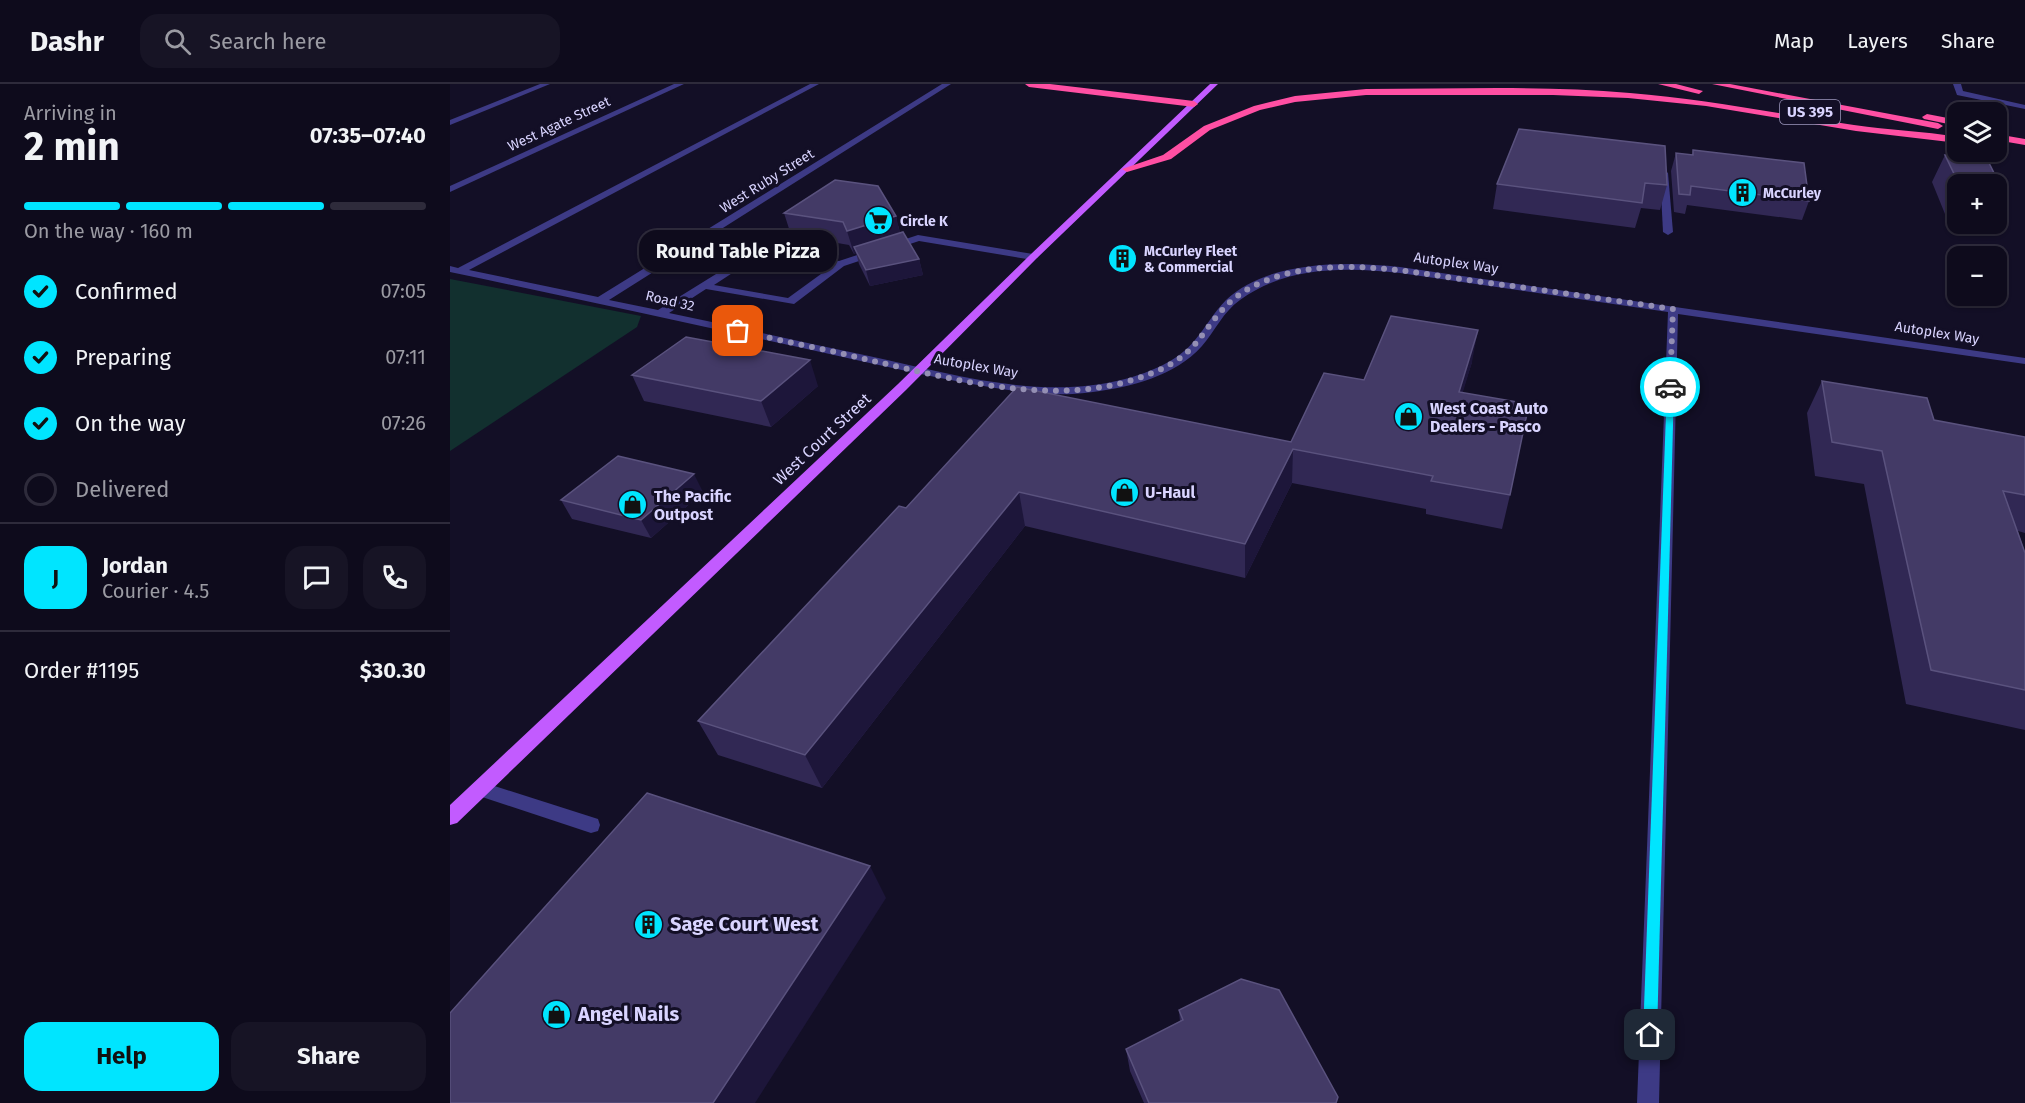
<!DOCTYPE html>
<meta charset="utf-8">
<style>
:root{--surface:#0e0b1c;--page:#171425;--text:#f1f3f6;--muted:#9b9ba3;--line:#2e2b3b;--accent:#00e5ff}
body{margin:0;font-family:"Fira Sans",sans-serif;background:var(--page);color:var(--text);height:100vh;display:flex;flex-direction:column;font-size:22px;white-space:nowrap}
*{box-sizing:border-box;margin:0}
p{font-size:20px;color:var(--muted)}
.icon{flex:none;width:33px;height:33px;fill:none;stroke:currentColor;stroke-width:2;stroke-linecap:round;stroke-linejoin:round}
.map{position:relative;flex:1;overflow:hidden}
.details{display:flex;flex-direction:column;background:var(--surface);width:450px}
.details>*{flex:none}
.controls{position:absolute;left:1497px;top:18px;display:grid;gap:12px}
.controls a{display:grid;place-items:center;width:60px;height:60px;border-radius:12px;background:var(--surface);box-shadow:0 2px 4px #0004,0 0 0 2px var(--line);font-size:30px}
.pin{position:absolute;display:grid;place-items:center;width:51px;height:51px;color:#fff;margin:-26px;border-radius:12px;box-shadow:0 3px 9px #0006}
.courier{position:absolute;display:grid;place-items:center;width:60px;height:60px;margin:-30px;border:4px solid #00e5ff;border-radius:50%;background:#fff;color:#222;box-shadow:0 2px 8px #0007}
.bubble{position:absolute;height:42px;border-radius:18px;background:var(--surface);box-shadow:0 2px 4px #0004,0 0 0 2px var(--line);font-size:20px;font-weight:700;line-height:42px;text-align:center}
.summary em{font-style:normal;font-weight:700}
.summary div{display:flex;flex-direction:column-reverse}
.summary{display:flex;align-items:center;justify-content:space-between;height:102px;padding:0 24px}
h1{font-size:39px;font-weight:700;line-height:45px}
.bar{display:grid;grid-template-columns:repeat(4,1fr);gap:9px 6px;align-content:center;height:72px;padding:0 24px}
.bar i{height:8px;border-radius:4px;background:var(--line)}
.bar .on{background:var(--accent)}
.bar p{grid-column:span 4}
.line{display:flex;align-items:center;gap:15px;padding:0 24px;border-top:2px solid var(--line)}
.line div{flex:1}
.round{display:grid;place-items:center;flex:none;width:63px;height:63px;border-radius:18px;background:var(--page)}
ol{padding:0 24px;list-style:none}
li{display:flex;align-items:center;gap:18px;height:66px}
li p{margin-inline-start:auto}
li .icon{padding:6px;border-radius:50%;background:var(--accent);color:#111;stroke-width:4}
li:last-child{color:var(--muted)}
li i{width:33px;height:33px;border:3px solid var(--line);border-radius:50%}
.primary-button{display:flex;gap:12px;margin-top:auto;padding:12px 24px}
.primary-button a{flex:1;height:69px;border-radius:18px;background:var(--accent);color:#111;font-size:24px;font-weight:700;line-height:69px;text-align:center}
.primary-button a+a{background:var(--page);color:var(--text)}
header{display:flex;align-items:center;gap:36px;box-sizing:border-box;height:84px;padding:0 30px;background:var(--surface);border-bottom:2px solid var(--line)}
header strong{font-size:28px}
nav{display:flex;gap:33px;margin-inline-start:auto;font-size:21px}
.search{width:420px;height:54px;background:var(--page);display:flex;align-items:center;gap:15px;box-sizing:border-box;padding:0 21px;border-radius:18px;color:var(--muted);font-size:22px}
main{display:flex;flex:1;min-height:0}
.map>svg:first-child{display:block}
</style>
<header>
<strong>Dashr</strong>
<div class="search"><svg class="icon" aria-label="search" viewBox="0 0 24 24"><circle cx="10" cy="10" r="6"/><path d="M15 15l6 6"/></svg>Search here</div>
<nav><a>Map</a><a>Layers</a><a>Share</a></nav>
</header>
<main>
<section class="details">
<div class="summary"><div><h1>2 min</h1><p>Arriving in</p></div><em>07:35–07:40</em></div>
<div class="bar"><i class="on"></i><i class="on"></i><i class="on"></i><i></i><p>On the way · 160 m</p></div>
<ol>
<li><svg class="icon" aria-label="check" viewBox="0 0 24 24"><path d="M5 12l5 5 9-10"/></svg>Confirmed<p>07:05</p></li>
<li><svg class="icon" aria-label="check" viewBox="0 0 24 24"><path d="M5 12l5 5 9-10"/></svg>Preparing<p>07:11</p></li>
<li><svg class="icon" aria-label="check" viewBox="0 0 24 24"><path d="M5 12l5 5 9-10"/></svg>On the way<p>07:26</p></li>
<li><i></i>Delivered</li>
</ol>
<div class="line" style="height:108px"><b class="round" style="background:var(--accent);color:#111">J</b><div><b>Jordan</b><p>Courier · 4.5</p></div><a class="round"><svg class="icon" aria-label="chat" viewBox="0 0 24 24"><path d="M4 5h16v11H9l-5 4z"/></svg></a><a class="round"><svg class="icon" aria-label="phone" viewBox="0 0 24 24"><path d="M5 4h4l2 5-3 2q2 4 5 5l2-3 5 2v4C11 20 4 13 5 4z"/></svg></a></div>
<div class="line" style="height:78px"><div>Order #1195</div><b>$30.30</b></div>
<div class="primary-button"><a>Help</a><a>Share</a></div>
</section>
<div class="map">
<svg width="1575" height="1019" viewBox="0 0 1575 1019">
<rect width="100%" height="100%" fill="#130f26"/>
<polygon fill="#12302f" points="0,195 191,232 187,243 0,367"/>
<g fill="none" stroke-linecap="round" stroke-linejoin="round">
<g fill="#3d3a85" fill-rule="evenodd">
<polygon points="90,0 100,0 0,41 0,36"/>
<polygon points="224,0 234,0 0,108 0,102"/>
<path d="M 360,0 L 369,0 L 19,186 L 148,213 L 492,0 L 501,0 L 159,216 L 208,226 L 308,164 L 389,177 L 468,151 L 583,170 L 588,173 L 583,176 L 469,157 L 394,182 L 344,220 L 256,205 L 219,229 C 286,243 353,258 419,272 C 502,290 591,317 675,295 C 701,288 728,277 745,256 C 756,243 764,228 776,216 C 819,176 896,177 950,183 L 1575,274 L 1575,280 L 1228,230 L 1209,1019 L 1187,1019 L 1218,228 L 950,189 C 896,183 836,182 790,216 C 773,228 765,247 752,262 C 725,292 681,303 643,308 C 601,314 563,307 522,300 C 476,292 430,281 384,271 C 256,243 128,215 0,188 L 0,182 L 8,184 ZM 313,169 L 382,182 L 338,214 L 264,201 Z"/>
<polygon points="1503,0 1511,0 1513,7 1575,21 1575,25 1507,11"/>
<polygon points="1214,86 1218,89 1223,148 1218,151 1213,148 1210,89"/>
<polygon points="29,697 148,735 150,741 148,747 141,749 23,710 20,705 23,700"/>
</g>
<polygon fill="#c25bff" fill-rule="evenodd" points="760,0 768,0 586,175 456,306 7,739 0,741 0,721 448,300 580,171"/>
<g fill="#ff4fa3" fill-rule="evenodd">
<polygon points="575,0 600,0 744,17 748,20 744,23 579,3"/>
<polygon points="1208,0 1226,0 1253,7 1249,10"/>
<polygon points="1262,0 1280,0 1488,39 1493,42 1488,45"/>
<path d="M 916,5 C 1004,5 1092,1 1180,9 C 1255,15 1329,30 1404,41 C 1439,46 1473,47 1508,53 L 1508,59 L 1406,47 L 1256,22 L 1178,14 L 1103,11 L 916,11 L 845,18 L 810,26 L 760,46 L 721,75 L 677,88 L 672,85 L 713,71 L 754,42 L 804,22 L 845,12 Z"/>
<polygon points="1477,30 1508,36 1508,42 1474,35 1472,33"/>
<polygon points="1546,50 1575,55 1575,61 1546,56"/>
</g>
</g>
<g fill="#312854">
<polygon points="1069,45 1217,101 1210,126 1191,124 1185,144 1043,125 1047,100"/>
<polygon points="1243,66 1359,117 1352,136 1237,121 1235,130 1224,128 1221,87 1226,69 1242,71"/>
<polygon points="1495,71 1537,75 1553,107 1546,119 1546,100 1508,100 1508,132 1495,130 1482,98"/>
<polygon points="334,129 446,132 450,149 469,175 473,191 420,202 409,180 406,169 404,170 399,161 341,151"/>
<polygon points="1022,278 1012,309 1060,411 1052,445 976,430 976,425 842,399 795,494 575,442 372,704 268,671 248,637 456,424 841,358"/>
<polygon points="182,291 368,302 321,343 194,317"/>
<polygon points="1372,297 1484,336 1575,353 1575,449 1568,447 1575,469 1575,646 1456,620 1414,400 1365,392 1357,329"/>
<polygon points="253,408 201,454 122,435 111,416"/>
<polygon points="729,926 886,1019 694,1019 680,987 676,965 730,938"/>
</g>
<g fill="#1d163a">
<polygon points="446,132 451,154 404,163 406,169 404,170 397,147"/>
<polygon points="469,175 473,191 420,202 416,186"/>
<polygon points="1028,246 1022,278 1003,341 1009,308"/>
<polygon points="360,276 368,302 321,343 311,317"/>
<polygon points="843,365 842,399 795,494 795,460"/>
<polygon points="244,390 253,408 201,454 191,436"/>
<polygon points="569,408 575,442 372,704 355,671"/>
<polygon points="420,782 436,814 305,1019 263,1019"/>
</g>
<g fill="#433a66" stroke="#5a527e" stroke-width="1.5">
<polygon points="1069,45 1215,62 1217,101 1195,99 1192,119 1047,100"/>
<polygon points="1243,66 1354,79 1359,117 1241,102 1240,111 1229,110 1226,69 1243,71"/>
<polygon points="1495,71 1537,75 1553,107 1546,107 1546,100 1509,100"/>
<polygon points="385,96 428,102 446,132 397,147 393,138 334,129"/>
<polygon points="453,148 469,175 416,186 404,163"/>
<polygon points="941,232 1028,246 1009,308 1079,320 1060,411 981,397 983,392 843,365 795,460 569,408 355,671 248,637 449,422 456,424 567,303 841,358 874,289 914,296"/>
<polygon points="236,253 360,276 311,317 182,291"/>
<polygon points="1372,297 1477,314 1484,336 1575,353 1575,411 1553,407 1575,469 1575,606 1481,586 1432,367 1382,358"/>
<polygon points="168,372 244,390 191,436 111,416"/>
<polygon points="197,709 420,782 263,1019 0,1019 0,929"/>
<polygon points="791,895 829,906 888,1013 886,1019 699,1019 676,965 733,936 729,926"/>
</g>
<polygon fill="#00e5ff" points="1220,301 1224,303 1207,951 1205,956 1200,958 1195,956 1193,951 1217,303"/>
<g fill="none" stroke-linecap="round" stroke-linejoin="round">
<path stroke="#948fb3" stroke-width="6" stroke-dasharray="0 10.8" d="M 288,247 C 333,257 379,266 423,277 C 515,298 619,327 709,286 C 747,269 750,249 776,222 C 795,202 828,190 855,186 C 910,178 963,188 1017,196 C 1086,205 1154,215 1223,225 L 1220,303"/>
</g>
<defs>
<symbol id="building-disc" viewBox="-11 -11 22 22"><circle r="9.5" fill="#00e5ff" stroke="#130f26"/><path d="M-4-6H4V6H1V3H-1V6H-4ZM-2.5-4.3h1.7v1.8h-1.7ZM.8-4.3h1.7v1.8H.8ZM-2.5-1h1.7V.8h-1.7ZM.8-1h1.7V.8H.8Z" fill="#111"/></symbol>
<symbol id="supermarket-disc" viewBox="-11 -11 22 22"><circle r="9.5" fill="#00e5ff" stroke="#130f26"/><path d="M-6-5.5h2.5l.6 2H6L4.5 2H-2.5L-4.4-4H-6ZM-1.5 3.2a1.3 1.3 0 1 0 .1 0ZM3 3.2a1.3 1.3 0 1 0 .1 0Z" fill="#111"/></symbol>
<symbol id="shop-disc" viewBox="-11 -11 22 22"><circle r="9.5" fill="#00e5ff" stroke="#130f26"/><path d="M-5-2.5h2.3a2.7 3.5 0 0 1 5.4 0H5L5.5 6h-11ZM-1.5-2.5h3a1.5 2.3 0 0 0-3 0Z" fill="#111"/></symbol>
</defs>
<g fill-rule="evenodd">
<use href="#building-disc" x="1276" y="92" width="33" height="33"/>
<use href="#supermarket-disc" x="412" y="120" width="33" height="33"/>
<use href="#building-disc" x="656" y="158" width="33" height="33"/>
<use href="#shop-disc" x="942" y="316" width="33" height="33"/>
<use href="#shop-disc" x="658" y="392" width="33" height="33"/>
<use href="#shop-disc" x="166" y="404" width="33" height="33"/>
<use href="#building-disc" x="182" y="824" width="33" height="33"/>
<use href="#shop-disc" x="90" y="914" width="33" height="33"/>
</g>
<g text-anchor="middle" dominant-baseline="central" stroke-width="6" stroke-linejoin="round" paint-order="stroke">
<g font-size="14" fill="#d9d4ff" stroke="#130f26">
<text transform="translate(109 40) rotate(-25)">West Agate Street</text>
<text transform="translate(317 97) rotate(-32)">West Ruby Street</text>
<text transform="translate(1006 179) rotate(8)">Autoplex Way</text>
<text transform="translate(220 217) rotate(13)">Road 32</text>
<text transform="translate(1487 249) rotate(9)">Autoplex Way</text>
<text transform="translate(526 282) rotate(10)">Autoplex Way</text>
</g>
<g font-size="14" font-weight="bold" fill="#d9d4ff" stroke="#130f26" text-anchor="start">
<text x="1313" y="109">McCurley</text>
<text x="450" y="137">Circle K</text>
<text x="694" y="167">McCurley Fleet<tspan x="694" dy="16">&amp; Commercial</tspan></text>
</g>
<rect fill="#130f26" stroke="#9e99be" stroke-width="1.5" x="1330" y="16" width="60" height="24" rx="4.5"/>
<g font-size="15" font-weight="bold" fill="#d9d4ff">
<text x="1360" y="28">US 395</text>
</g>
<g font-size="16" font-weight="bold" fill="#d9d4ff" stroke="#130f26" text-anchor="start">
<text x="980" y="324">West Coast Auto<tspan x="980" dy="18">Dealers - Pasco</tspan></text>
<text x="695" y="408">U-Haul</text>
<text x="204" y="412">The Pacific<tspan x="204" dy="18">Outpost</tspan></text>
</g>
<g font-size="16" fill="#d9d4ff" stroke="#130f26">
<text transform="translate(372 355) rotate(-43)">West Court Street</text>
</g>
<g font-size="20" font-weight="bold" fill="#d9d4ff" stroke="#130f26" text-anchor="start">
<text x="220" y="840">Sage Court West</text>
<text x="128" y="930">Angel Nails</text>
</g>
</g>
</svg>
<div class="controls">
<a><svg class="icon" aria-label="layers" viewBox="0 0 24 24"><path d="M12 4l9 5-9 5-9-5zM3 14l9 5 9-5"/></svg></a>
<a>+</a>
<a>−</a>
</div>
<div class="pin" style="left:288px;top:247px;background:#ea580c"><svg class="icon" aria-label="bag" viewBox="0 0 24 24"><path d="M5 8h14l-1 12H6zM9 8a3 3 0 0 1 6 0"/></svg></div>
<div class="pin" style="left:1200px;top:951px;background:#1f2937"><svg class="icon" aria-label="home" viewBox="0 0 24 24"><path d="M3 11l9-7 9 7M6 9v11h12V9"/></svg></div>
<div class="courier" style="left:1220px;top:303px"><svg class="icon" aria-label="car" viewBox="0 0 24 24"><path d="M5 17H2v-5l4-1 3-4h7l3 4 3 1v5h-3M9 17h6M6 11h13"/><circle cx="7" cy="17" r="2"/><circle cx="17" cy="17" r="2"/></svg></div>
<div class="bubble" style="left:189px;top:146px;width:198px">Round Table Pizza</div>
</div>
</main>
